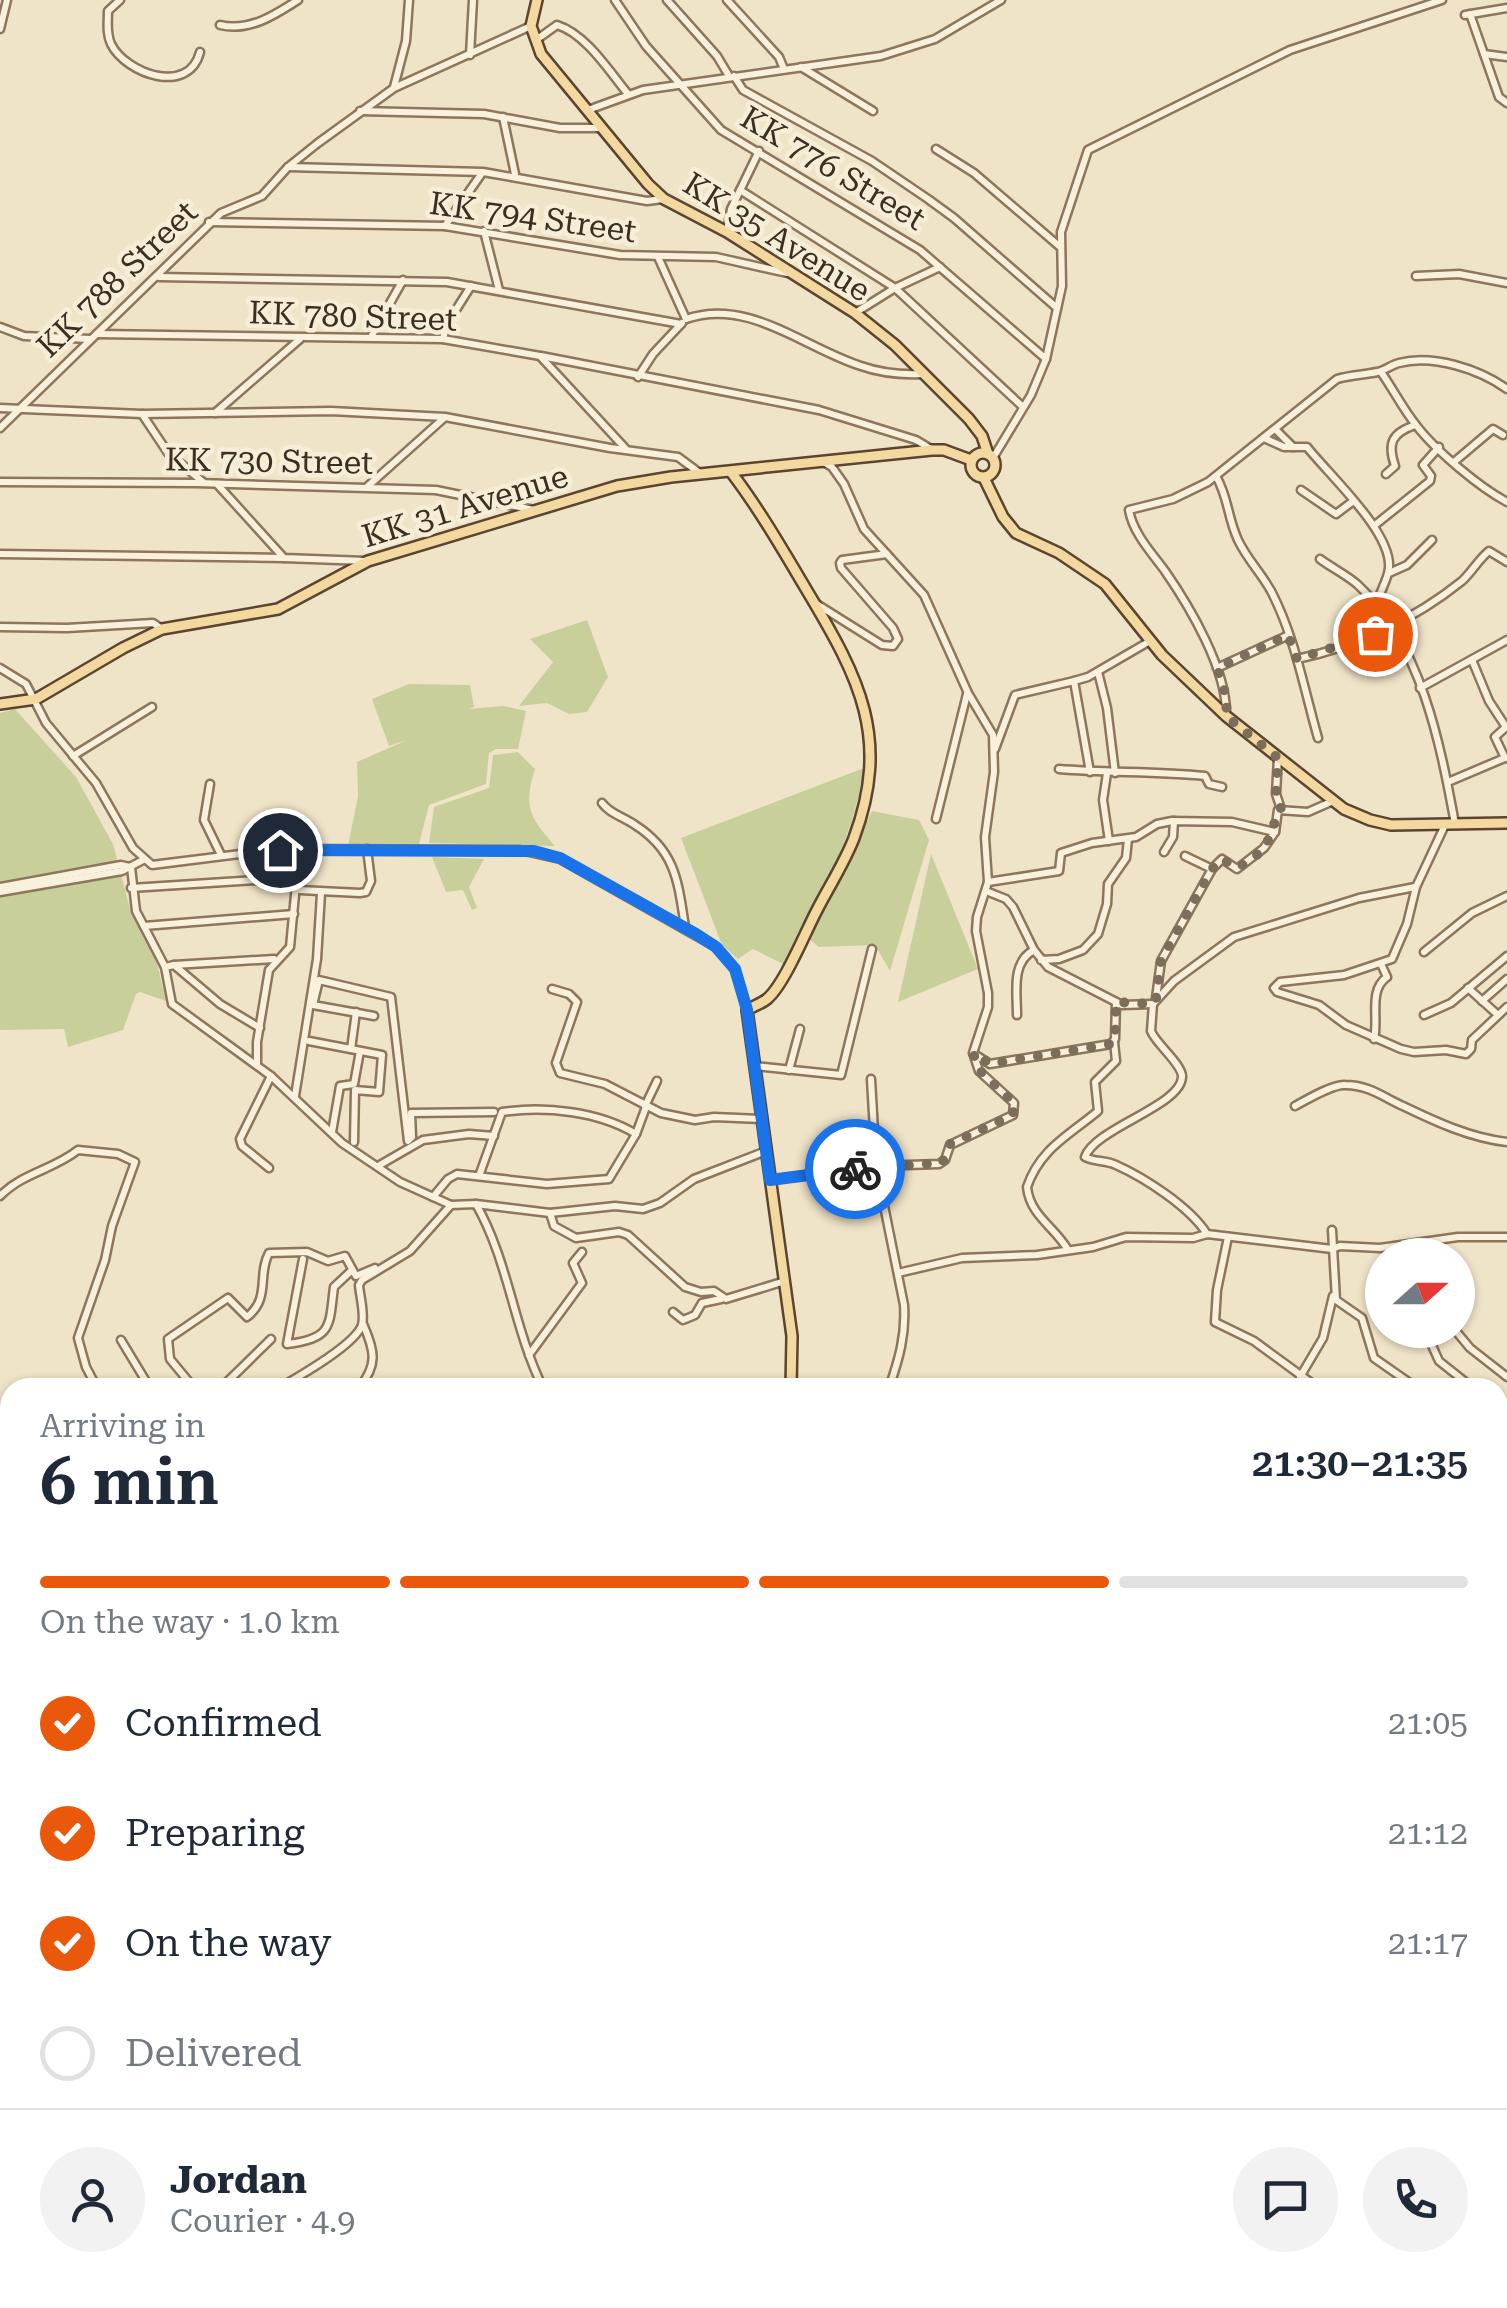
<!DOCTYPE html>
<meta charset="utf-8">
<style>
:root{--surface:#fff;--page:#f2f2f3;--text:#1f2937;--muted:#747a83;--line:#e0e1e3;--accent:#ea580c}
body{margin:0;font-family:"Roboto Serif",serif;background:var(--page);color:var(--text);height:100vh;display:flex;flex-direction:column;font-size:38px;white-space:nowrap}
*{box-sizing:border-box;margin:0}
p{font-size:32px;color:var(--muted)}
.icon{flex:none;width:55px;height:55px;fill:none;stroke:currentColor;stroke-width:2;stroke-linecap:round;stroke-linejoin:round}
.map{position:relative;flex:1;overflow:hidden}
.drawer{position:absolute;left:0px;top:1378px;width:1508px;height:932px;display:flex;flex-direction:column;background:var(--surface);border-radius:30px 30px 0 0;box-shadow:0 2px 8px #0004}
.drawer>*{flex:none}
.needle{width:65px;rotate:69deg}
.tools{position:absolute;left:1365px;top:1238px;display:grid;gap:20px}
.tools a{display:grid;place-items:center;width:110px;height:110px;border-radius:50%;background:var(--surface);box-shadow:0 2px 8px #0004;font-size:50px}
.pin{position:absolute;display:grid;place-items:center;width:85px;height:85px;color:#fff;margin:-42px;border:5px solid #fff;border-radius:50%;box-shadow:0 2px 10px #0007}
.courier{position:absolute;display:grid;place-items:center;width:100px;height:100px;margin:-50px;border:8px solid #1a73e8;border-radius:50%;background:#fff;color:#222;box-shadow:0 2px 12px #0007}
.summary em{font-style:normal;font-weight:600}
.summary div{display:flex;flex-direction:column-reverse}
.summary{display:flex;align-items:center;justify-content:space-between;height:170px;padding:0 40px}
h1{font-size:65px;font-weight:600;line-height:75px}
.bar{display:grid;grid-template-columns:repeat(4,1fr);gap:15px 10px;align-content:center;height:120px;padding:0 40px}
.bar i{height:12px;border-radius:8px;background:var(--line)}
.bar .active{background:var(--accent)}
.bar p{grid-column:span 4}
.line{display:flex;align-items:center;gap:25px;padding:0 40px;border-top:2px solid var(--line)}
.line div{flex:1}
.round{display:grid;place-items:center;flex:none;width:105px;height:105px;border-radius:52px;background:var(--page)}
ol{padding:0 40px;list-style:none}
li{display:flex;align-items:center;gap:30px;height:110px}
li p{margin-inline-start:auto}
li .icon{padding:10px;border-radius:50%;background:var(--accent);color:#fff;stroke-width:4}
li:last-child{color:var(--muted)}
li i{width:55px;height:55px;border:5px solid var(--line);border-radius:50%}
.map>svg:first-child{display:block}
</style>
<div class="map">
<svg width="1507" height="2308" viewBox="0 0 1507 2308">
<rect width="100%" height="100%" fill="#f0e4c8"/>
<g fill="#c9cf9b">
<polygon points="587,620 608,677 587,712 569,714 547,703 519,706 553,662 530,639"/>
<polygon points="409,684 470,685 474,707 469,709 503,706 526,711 518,749 496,749 489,753 486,784 429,805 418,848 348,846 358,796 357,762 407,740 389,746 372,699"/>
<polygon points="15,709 76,777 113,844 130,909 155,955 166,1001 140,992 136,994 123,1030 68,1047 64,1029 0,1030 0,713"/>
<path d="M 518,752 L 535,769 C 523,808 530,817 555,846 L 429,843 L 434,807 L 489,788 L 493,755 Z"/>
<path d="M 864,768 C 853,842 818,900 785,965 L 753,949 L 738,959 L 722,945 L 681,838 Z"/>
<polygon points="872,811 919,820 929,840 890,971 875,945 819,947 809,939"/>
<polygon points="931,854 978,969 898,1002"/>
<polygon points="432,857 484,859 469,887 477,908 472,910 463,890 446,892"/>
</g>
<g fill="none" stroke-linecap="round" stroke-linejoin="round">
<defs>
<g id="minor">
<path d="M 120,0 L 108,11 C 108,22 106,33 111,44 C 126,74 189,96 200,52"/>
<polyline points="615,0 646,46 721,130 920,250 1046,359"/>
<polyline points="667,0 717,56 729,76"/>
<polyline points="727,0 779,57 784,69"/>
<polyline points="1470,14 1499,97 1507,103"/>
<polyline points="1465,15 1507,8"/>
<path d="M 220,25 C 249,32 275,15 298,0"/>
<polyline points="0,29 7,0"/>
<path d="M 536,40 L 557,25 C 586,34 609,71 628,94"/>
<polyline points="1484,54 1507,57"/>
<polyline points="470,55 473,0"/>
<polyline points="801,67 873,111"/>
<polyline points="734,76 743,90 872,161 928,199 954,218 1057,308"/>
<polyline points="394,87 406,41 409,0"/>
<polyline points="588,110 643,90 881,56 935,39 1001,0"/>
<polyline points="360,111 484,114 560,128 601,128"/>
<polyline points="503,117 515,174"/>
<polyline points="936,149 974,173 1059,246"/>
<polyline points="288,167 483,172 647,201 663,199"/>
<polyline points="740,190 895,288 1023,407"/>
<polyline points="209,222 445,226 620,255 716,257 787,273"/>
<polyline points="445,226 482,173"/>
<polyline points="484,231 499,290"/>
<polyline points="727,232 731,209 759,151"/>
<polyline points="658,257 686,319"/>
<polyline points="1416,276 1459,274 1507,283"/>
<polyline points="159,277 447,282 681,324"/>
<polyline points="855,313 895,288 940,267"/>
<path d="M 686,319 C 748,297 804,348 861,366 C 881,373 901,375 922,374"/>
<polyline points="0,327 24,336 90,339"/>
<polyline points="97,334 443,339 540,356 625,448"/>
<polyline points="371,337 403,280"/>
<polyline points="443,339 447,324 471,286"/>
<polyline points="541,356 819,410 916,440 931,449"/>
<path d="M 1381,372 C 1393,389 1403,409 1416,425 C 1435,450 1479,487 1507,502"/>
<polyline points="638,377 653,354 682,323"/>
<polyline points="0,408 142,414 331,411 445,417 610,448 678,457 701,474"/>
<polyline points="215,413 300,339"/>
<polyline points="142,414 168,453 203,482"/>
<polyline points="0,428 221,213 262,196 288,167 318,143 394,88 531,26"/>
<polyline points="1275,429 1293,447"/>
<path d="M 1264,438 L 1284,447 L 1307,447 C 1330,476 1392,532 1389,568 C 1388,580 1379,592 1377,605"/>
<polyline points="993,458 1031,395 1046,359 1062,286 1061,232 1088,150 1290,50 1442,0"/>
<polyline points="1454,462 1493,429 1503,435"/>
<path d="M 1386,474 L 1395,466 C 1387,443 1392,433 1415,425"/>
<path d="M 1216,476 C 1229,499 1227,516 1238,540 C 1247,559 1261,573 1271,591 C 1295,637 1304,689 1318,738"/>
<polyline points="0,482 197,483 436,490 534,510"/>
<polyline points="217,484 284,558 366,561"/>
<polyline points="368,486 444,418"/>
<polyline points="1301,490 1336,514 1352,502"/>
<polyline points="1375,525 1430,481 1431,476 1423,465 1439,447"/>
<polyline points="0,554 284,558"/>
<path d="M 1320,559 C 1332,568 1347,575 1358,585 C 1421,644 1440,742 1455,824"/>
<polyline points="1389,573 1407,565 1432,540"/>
<polyline points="815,603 882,645 893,646 898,639 893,628 841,568 840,563 842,560 887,554"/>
<polyline points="0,627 67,628 153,623 162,629"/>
<path d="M 1297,659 C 1356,647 1415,619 1462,581 C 1472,572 1478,560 1489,551 L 1507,562"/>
<polyline points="1472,660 1489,701 1506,727"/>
<polyline points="0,668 26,684 46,723 96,783 133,848 152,865 280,849 520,850 560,859 716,947 735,969 747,1010"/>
<polyline points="1217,668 1289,635"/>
<polyline points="1098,672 1107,708 1115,773"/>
<polyline points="1420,688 1507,640"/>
<path d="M 1226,714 C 1227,670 1190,607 1165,571 C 1151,552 1133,533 1129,510 L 1173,499 L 1208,482 L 1337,379 C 1350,375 1363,375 1377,372 C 1384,371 1391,365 1399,363 C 1433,354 1479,369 1507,389"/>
<polyline points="995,749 1015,695 1074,681"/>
<polyline points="73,756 152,707"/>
<polyline points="1278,757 1276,794 1281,809"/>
<polyline points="1505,758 1495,737 1506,727"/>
<path d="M 1059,769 C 1108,773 1157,771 1205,776 L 1209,784 L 1222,787"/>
<polyline points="1090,772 1074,681 1088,677 1150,641"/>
<polyline points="1107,773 1103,800 1109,841"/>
<polyline points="1448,782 1507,757"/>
<polyline points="210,784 204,820 221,855"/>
<path d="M 602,803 C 610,814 624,817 635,825 C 676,851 678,882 685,927"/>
<polyline points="936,819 967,694"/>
<polyline points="1445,825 1416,887 1407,924 1392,959 1344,975 1280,982 1274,988 1277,992 1319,1005 1346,1025 1401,1049 1414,1052 1446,1050 1466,1054 1471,1049 1472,1040 1507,1007"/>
<polyline points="296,849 296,884 300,890 360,893 366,892 371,881 367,849"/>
<polyline points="1164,852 1173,837 1174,821"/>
<polyline points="1185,856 1212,869"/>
<polyline points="131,867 136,911 165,967 172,1004 271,1076 342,1143 400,1182 451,1205"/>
<polyline points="988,882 1059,871 1061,853 1092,843 1136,837 1157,824 1172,821 1232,822 1275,832 1278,810 1308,812 1333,801"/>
<polyline points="0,887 121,865 130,867"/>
<polyline points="131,888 287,878 296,884 290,947 269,970 257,1042 257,1065"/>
<polyline points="986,891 1006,899 1013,907 1034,950 1048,967 1122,1005 1153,1004"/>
<polyline points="0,892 122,871 143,860"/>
<polyline points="144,926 294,914"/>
<polyline points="1424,952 1472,913 1507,896"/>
<polyline points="1041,960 1059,959 1083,950 1098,934 1107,904 1108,884 1126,858 1128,839"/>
<polyline points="174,965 274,959"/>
<polyline points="165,967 174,965 220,1004 260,1028"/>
<polyline points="1468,988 1498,1015"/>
<polyline points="552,989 569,994 577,1002 556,1063 560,1073 605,1084 661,1113 695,1120 714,1117 761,1119"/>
<polyline points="1156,998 1161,961 1212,869 1222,859 1237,869 1264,848 1275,832"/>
<polyline points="1482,1001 1507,979"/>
<path d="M 1153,1004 L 1151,1031 C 1156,1044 1183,1065 1182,1077 C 1181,1106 1095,1128 1085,1157 C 1094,1162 1106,1160 1116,1165 C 1145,1178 1190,1207 1207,1234"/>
<polyline points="1153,1004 1174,981 1234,937 1359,898 1415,887"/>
<path d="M 1017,1015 C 1017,992 1011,962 1034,950"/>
<polyline points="1424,1015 1451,1003 1507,956"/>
<polyline points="374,1016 313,1005 319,980 391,997 408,1141 412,1137 411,1113 494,1112"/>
<path d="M 1374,1039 C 1379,1019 1368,990 1387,977 L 1381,964"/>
<polyline points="309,1041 382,1055 379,1092 355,1090 354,1142"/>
<polyline points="351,1049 356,1012"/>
<polyline points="974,1054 990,1064 1111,1044 1115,1039 1116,1002"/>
<polyline points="755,1066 841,1075 872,949"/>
<polyline points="789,1070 800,1029"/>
<path d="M 871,1079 L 876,1166 L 904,1305 C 906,1335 899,1359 889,1388"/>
<polyline points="295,1096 317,959 321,893"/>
<polyline points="645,1106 657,1081"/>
<path d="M 1295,1106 C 1306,1100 1333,1084 1345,1085 C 1369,1085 1383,1097 1403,1106 C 1436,1122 1471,1138 1507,1142"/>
<polyline points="332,1132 340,1086 354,1084 360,1051"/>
<polyline points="378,1166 423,1140 469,1134 494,1136"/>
<polyline points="269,1168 242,1146 240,1139 271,1076"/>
<path d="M 479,1176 L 502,1112 C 545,1106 598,1111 636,1134"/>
<polyline points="771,1180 876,1166 939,1164 945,1160 950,1145 1013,1115 1014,1103 979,1071 973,1053 988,1007 988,993 976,931 977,917 988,882 985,837 994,772 993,735 968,693 924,595 864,529 844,484 832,467 823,462"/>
<path d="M 0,1196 C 24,1172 53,1170 78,1150 L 118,1154 L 135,1162 L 112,1226 L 105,1260 L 78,1338 L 86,1367 L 97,1388"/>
<polyline points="433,1197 448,1179 457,1174 547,1184 609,1179 636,1134 646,1107"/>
<path d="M 476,1204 C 509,1262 513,1327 543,1388"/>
<polyline points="550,1213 554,1226 576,1238 619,1232 628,1235 685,1287 701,1292 714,1291 726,1299 785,1281"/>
<polyline points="1332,1230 1336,1300 1362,1318 1374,1358 1417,1388"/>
<polyline points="1228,1237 1217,1290 1215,1322 1254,1341 1310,1382"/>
<path d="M 1068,1250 C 1055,1227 1030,1216 1027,1187 C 1040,1149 1068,1136 1098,1111 L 1095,1082 L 1116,1061 L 1114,1042"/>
<path d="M 303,1259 L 287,1344 C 334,1339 329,1324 334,1287 L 351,1271"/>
<polyline points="898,1273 962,1258 1037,1255 1093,1247 1126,1237 1193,1238 1207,1234 1332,1249 1340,1246 1380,1248 1458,1237 1507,1237"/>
<polyline points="673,1312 683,1320 695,1315 702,1303 721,1299"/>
<polyline points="1458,1320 1464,1313 1459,1303"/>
<polyline points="1425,1330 1439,1361 1473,1388"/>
<polyline points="1455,1330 1470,1348 1507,1377"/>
<polyline points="121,1340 150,1388"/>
<polyline points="529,1355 582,1283 573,1263 582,1252"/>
<polyline points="1300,1377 1323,1338 1333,1296"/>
<path d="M 194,1388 L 170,1359 L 168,1339 L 228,1298 L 247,1317 C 271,1298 257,1275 269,1253 L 307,1252 L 328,1261 L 345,1256 L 356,1276 L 375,1268"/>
<polyline points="221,1388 271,1339"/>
<path d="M 279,1388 C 298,1377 355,1345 362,1325 C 365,1314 360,1297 359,1285 L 362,1280 L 410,1251 L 451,1205 L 476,1204 L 550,1213 L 615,1206 L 643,1209 L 660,1203 L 694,1179 L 766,1151"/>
<path d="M 359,1388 C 378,1365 375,1351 363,1324"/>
<polyline points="1498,1408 1507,1414"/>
<polyline points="0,1472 10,1466"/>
<polyline points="1498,1486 1507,1485"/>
<polyline points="2,1513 10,1519"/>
<polyline points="0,1515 10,1506"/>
<polyline points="1498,1519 1507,1524"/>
<polyline points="1498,1559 1507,1563"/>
<polyline points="0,1571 10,1581"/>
<polyline points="0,1638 10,1650"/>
<polyline points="1498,1638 1507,1641"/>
<polyline points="1498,1667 1507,1649"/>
<polyline points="1498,1678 1507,1687"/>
<polyline points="0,1693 10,1697"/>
<polyline points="0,1716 10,1706"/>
<polyline points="0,1805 10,1810"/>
<polyline points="0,1888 10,1872"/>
<polyline points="1498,1904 1507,1903"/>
<polyline points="0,1935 10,1939"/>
<polyline points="1498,1972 1507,1970"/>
<polyline points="0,2013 10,2015"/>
<polyline points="0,2079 10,2077"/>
<polyline points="0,2132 10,2150"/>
<polyline points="1498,2151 1507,2144"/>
<polyline points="0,2180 10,2190"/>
<polyline points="1498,2247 1507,2246"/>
<polyline points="90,2300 93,2308"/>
<polyline points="125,2300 129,2308"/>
<polyline points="161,2300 163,2308"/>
<polyline points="199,2300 201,2308"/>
<polyline points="227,2300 229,2308"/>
<polyline points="257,2300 259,2308"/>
<polyline points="299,2300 300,2308"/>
<polyline points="335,2300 337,2308"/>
<polyline points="386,2300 387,2308"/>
<polyline points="716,2300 718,2308"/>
<polyline points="1319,2300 1323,2308"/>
<polyline points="414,2308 416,2300"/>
<polyline points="724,2308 728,2300"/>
<polyline points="1028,2308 1038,2300"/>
<polyline points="1136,2308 1139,2300"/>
<polyline points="1251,2308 1258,2300"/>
</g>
<g id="major">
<polyline points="537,0 531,26 541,54 648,184 664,199 727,232 855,313 895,345 969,419 982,436 988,454"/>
<circle cx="983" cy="465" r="12"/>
<path d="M 731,472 C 760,510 784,552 809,594 C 859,678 891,738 854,838 C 844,864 828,888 816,912 C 805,933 784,985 767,999 C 762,1003 754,1006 747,1010 L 792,1336 L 791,1388"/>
<polyline points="984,478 1003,517 1016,533 1059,553 1105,584 1162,655 1226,716 1344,809 1370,820 1391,825 1507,823"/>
<polyline points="0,704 36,699 123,648 162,629 278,609 368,561 617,486 671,477 932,450 944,450 971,460"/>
<polyline points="1498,2043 1507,2039"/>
<polyline points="482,2308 484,2300"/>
<polyline points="810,2308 817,2300"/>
</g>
</defs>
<use href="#minor" stroke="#8d765c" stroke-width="11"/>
<use href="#major" stroke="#5b4430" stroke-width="14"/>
<use href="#minor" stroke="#faf1dc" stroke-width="6"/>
<use href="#major" stroke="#f3d9a0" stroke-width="9"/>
</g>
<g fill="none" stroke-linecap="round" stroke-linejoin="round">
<path stroke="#7c6e5b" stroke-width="10" stroke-dasharray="0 18" d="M 855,1169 L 942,1163 L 950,1144 L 1013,1115 L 1014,1103 L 980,1071 L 973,1053 L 990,1064 L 1111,1044 L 1115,1040 L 1116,1002 L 1153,1004 L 1156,999 L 1161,960 L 1212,869 L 1222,859 L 1237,868 C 1265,853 1271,841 1277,812 L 1281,809 L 1276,794 L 1278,758 L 1226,716 L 1227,699 L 1217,668 L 1288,635 L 1297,659 L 1375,634"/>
<polyline stroke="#1a73e8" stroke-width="12" points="280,850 534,851 560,858 696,934 716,947 735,969 747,1010 770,1180 855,1169"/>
</g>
<g text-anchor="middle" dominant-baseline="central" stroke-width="9" stroke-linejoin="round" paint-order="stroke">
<g font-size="32" fill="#3d2e20" stroke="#f7eed8">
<text transform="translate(833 168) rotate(31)">KK 776 Street</text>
<text transform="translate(533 217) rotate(8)">KK 794 Street</text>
<text transform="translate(777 237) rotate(32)">KK 35 Avenue</text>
<text transform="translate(117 279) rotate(-44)">KK 788 Street</text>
<text transform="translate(353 316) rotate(2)">KK 780 Street</text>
<text transform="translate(269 461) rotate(1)">KK 730 Street</text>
<text transform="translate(465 506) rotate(-17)">KK 31 Avenue</text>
</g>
</g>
</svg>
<div class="tools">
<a><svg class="needle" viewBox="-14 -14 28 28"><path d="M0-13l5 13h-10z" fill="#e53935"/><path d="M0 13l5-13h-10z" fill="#747a83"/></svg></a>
</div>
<div class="pin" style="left:1375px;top:634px;background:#ea580c"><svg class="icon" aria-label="bag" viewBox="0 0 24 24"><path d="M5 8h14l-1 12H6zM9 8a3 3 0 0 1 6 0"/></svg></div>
<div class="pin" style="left:280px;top:850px;background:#1f2937"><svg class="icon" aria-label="home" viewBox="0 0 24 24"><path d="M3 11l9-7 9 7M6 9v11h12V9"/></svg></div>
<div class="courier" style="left:855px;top:1169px"><svg class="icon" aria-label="bike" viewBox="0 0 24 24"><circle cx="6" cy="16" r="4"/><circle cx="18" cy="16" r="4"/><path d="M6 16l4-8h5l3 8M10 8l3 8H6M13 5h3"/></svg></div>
<section class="drawer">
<div class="summary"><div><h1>6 min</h1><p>Arriving in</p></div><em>21:30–21:35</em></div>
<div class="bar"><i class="active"></i><i class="active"></i><i class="active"></i><i></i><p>On the way · 1.0 km</p></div>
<ol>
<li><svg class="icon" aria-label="check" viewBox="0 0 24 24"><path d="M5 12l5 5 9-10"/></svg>Confirmed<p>21:05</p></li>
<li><svg class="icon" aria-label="check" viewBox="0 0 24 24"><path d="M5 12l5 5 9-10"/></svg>Preparing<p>21:12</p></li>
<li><svg class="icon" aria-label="check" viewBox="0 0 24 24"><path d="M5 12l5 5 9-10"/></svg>On the way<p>21:17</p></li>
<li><i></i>Delivered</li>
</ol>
<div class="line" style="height:180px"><a class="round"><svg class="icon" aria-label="person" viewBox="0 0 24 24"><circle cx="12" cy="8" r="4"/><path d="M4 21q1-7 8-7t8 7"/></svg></a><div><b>Jordan</b><p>Courier · 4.9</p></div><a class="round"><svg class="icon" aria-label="chat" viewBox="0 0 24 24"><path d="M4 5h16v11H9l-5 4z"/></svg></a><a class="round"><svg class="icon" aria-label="phone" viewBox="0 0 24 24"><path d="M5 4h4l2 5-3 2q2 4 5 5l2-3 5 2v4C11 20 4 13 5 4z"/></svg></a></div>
</section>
</div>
